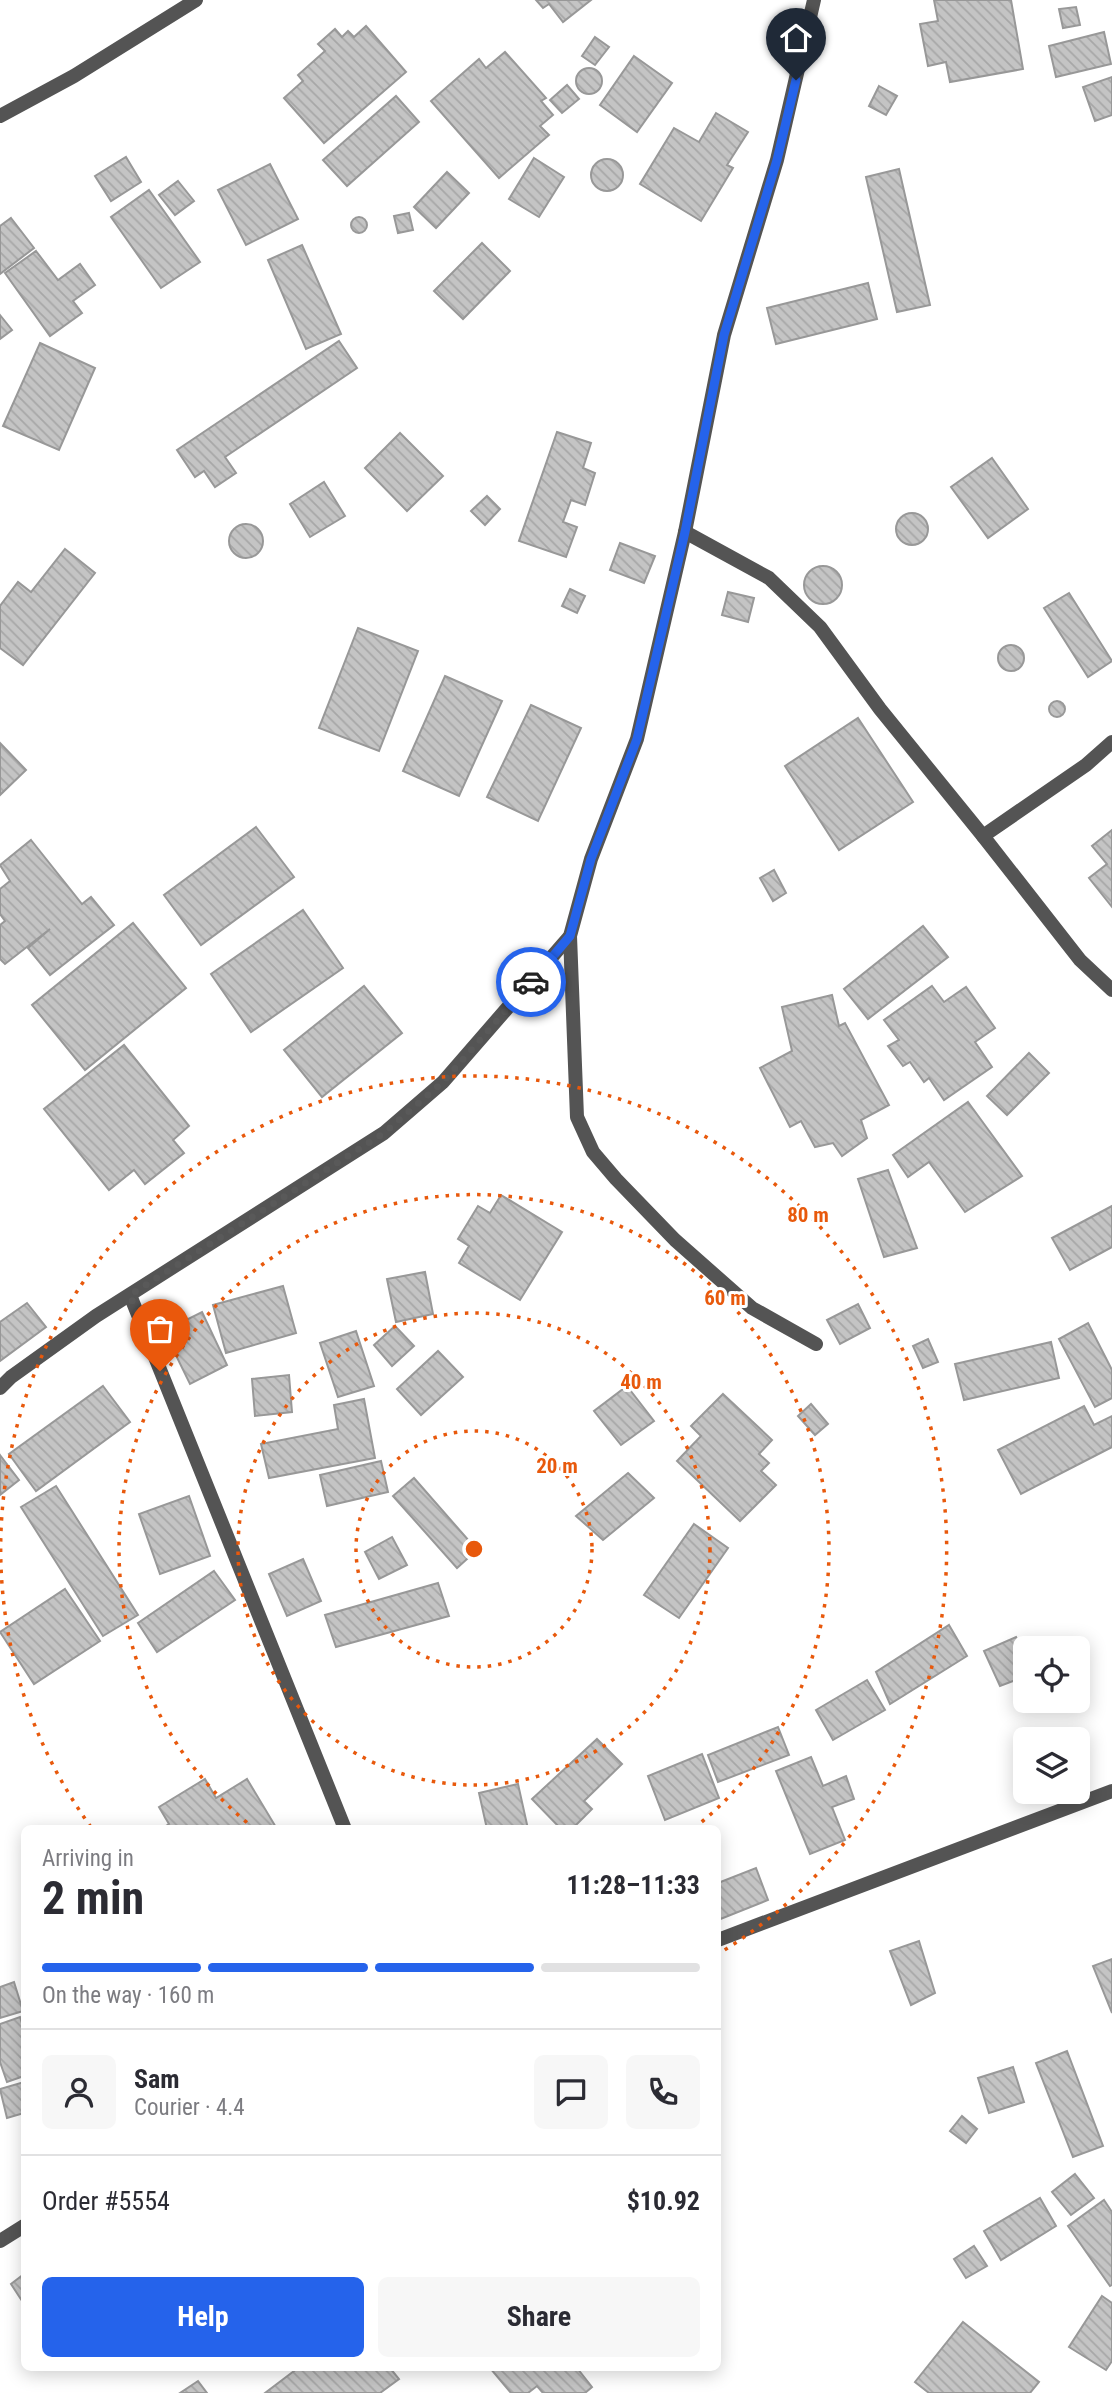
<!DOCTYPE html>
<meta charset="utf-8">
<style>
:root{--surface:#fff;--page:#f7f7f7;--text:#2b2b33;--muted:#7c7c81;--line:#e1e1e2;--accent:#2563eb}
body{margin:0;font-family:"Roboto Condensed",sans-serif;background:var(--page);color:var(--text);height:100vh;display:flex;flex-direction:column;font-size:26px;white-space:nowrap}
*{box-sizing:border-box;margin:0}
p{font-size:23px;color:var(--muted)}
.icon{flex:none;width:38px;height:38px;fill:none;stroke:currentColor;stroke-width:2;stroke-linecap:round;stroke-linejoin:round}
.map{position:relative;flex:1;overflow:hidden}
.panel{position:absolute;left:21px;top:1825px;width:700px;height:546px;display:flex;flex-direction:column;background:var(--surface);border-radius:10px;box-shadow:0 4px 18px #0003}
.panel>*{flex:none}
.fabs{position:absolute;left:1013px;top:1636px;display:grid;gap:14px}
.fabs a{display:grid;place-items:center;width:77px;height:77px;border-radius:10px;background:var(--surface);box-shadow:0 4px 18px #0003;font-size:35px}
.pin{position:absolute;display:grid;place-items:center;width:60px;height:60px;color:#fff;margin:-72px -30px;border-radius:50% 50% 50% 0;rotate:-45deg;box-shadow:0 0 7px #0007}
.pin .icon{rotate:45deg}
.courier{position:absolute;display:grid;place-items:center;width:70px;height:70px;margin:-35px;border:5px solid #2563eb;border-radius:50%;background:#fff;color:#222;box-shadow:0 2px 9px #0007}
.overview em{font-style:normal;font-weight:700}
.overview div{display:flex;flex-direction:column-reverse}
.overview{display:flex;align-items:center;justify-content:space-between;height:119px;padding:0 21px}
h1{font-size:46px;font-weight:700;line-height:52px}
.bar{display:grid;grid-template-columns:repeat(4,1fr);gap:10px 7px;align-content:center;height:84px;padding:0 21px}
.bar i{height:9px;border-radius:5px;background:var(--line)}
.bar .current{background:var(--accent)}
.bar p{grid-column:span 4}
.line{display:flex;align-items:center;gap:18px;padding:0 21px;border-top:2px solid var(--line)}
.line div{flex:1}
.round{display:grid;place-items:center;flex:none;width:74px;height:74px;border-radius:10px;background:var(--page)}
.action{display:flex;gap:14px;margin-top:auto;padding:14px 21px}
.action a{flex:1;height:80px;border-radius:10px;background:var(--accent);color:#fff;font-size:28px;font-weight:700;line-height:80px;text-align:center}
.action a+a{background:var(--page);color:var(--text)}
.map>svg:first-child{display:block}
</style>
<div class="map">
<svg width="1112" height="2393" viewBox="0 0 1112 2393">
<defs>
<pattern id="building-back-hatch" width="6" height="6" patternUnits="userSpaceOnUse" patternTransform="scale(1.75)"><rect width="6" height="6" fill="#c4c4c4"/><path d="M-1 5l2 2M0 0l6 6M5-1l2 2" fill="none" stroke="#a7a7a7"/></pattern>
</defs>
<rect width="100%" height="100%" fill="#fff"/>
<g fill="url(#building-back-hatch)" stroke="#989898" stroke-width="2">
<polygon points="536,0 591,0 563,22 549,4 543,8"/>
<polygon points="934,0 1011,0 1023,69 950,82 946,62 928,66 920,24 938,21"/>
<polygon points="1076,7 1080,25 1063,28 1059,9"/>
<polygon points="366,26 406,72 324,143 284,98 303,81 298,75 325,51 318,44 335,29 342,37 348,31 354,37"/>
<polygon points="1104,32 1111,64 1056,77 1049,46"/>
<polygon points="595,37 609,47 595,65 582,56"/>
<polygon points="505,52 546,98 541,101 553,115 540,126 549,135 499,178 431,101 479,59 486,68"/>
<polygon points="634,56 672,83 637,132 600,105"/>
<circle cx="589" cy="81" r="13"/>
<polygon points="1112,77 1112,115 1095,121 1083,87"/>
<polygon points="567,85 579,99 562,113 550,100"/>
<polygon points="879,86 897,96 886,115 869,106"/>
<polygon points="396,96 419,122 347,186 323,160"/>
<polygon points="716,113 748,132 727,165 733,168 701,221 640,184 674,128 699,142"/>
<polygon points="126,157 141,182 111,201 95,176"/>
<polygon points="534,158 564,177 539,217 509,199"/>
<circle cx="607" cy="175" r="16"/>
<polygon points="270,164 298,219 246,245 218,190"/>
<polygon points="899,169 930,305 897,312 866,177"/>
<polygon points="447,172 469,193 436,228 414,207"/>
<polygon points="178,181 194,201 175,215 159,195"/>
<polygon points="149,190 200,262 161,288 111,217"/>
<polygon points="409,213 413,230 398,233 394,216"/>
<circle cx="359" cy="225" r="8"/>
<polygon points="11,218 34,248 0,274 0,226"/>
<polygon points="482,243 510,271 463,319 434,291"/>
<polygon points="302,245 341,334 306,349 268,260"/>
<polygon points="36,251 58,280 80,264 95,285 73,301 82,313 50,336 5,273"/>
<polygon points="868,283 877,319 776,344 767,308"/>
<polygon points="0,315 12,330 0,339"/>
<polygon points="339,341 357,368 225,457 236,473 215,487 204,471 195,477 177,450"/>
<polygon points="40,343 95,368 59,450 3,426"/>
<polygon points="557,432 591,443 583,468 595,473 585,505 571,500 563,522 577,527 566,557 519,541"/>
<polygon points="400,433 443,476 407,511 365,468"/>
<polygon points="992,458 1028,509 988,538 951,487"/>
<polygon points="324,482 345,516 310,537 290,504"/>
<polygon points="487,496 500,509 485,525 471,511"/>
<circle cx="912" cy="529" r="16"/>
<circle cx="246" cy="541" r="17"/>
<polygon points="620,543 655,556 644,583 610,570"/>
<polygon points="65,549 95,573 23,665 0,648 0,606 18,582 31,592"/>
<circle cx="823" cy="585" r="19"/>
<polygon points="570,589 585,596 577,613 562,606"/>
<polygon points="728,592 754,598 748,622 722,615"/>
<polygon points="1069,593 1112,661 1088,677 1044,608"/>
<polygon points="358,628 418,651 379,751 319,728"/>
<circle cx="1011" cy="658" r="13"/>
<polygon points="445,676 502,701 459,796 403,771"/>
<circle cx="1057" cy="709" r="8"/>
<polygon points="531,705 581,728 538,821 487,797"/>
<polygon points="858,718 913,802 839,850 785,766"/>
<polygon points="0,743 26,770 0,795"/>
<polygon points="256,827 294,877 201,945 164,895"/>
<polygon points="1112,830 1112,907 1089,878 1107,864 1092,846"/>
<polygon points="31,840 82,904 91,897 114,925 50,975 28,948 50,929 5,964 0,959 0,925 5,921 0,914 0,889 10,881 0,865"/>
<polygon points="774,870 786,893 773,901 760,878"/>
<polygon points="303,910 343,968 251,1032 211,974"/>
<polygon points="133,923 186,988 85,1070 32,1005"/>
<polygon points="923,926 948,957 868,1019 844,989"/>
<polygon points="364,986 402,1033 322,1097 284,1050"/>
<polygon points="932,986 944,1002 966,987 995,1028 975,1042 992,1067 944,1100 929,1078 924,1082 910,1062 903,1066 888,1046 899,1040 884,1020"/>
<polygon points="832,995 839,1026 845,1023 889,1105 861,1120 867,1138 842,1156 833,1143 815,1147 801,1121 790,1127 760,1068 792,1051 782,1007"/>
<polygon points="124,1045 189,1126 173,1140 184,1153 145,1184 134,1170 109,1190 44,1109"/>
<polygon points="1029,1053 1049,1073 1007,1115 987,1096"/>
<polygon points="968,1102 1022,1176 965,1212 929,1162 908,1177 893,1155"/>
<polygon points="888,1170 917,1248 884,1257 858,1179"/>
<polygon points="501,1195 562,1232 520,1300 459,1263 469,1246 458,1239 478,1206 490,1213"/>
<polygon points="1112,1206 1112,1247 1070,1270 1052,1238"/>
<polygon points="425,1272 433,1314 396,1322 387,1279"/>
<polygon points="283,1286 296,1333 226,1353 213,1305"/>
<polygon points="27,1303 46,1327 0,1361 0,1322"/>
<polygon points="858,1304 870,1328 840,1344 827,1320"/>
<polygon points="202,1312 227,1365 190,1384 164,1331"/>
<polygon points="1088,1323 1112,1370 1112,1398 1095,1407 1059,1339"/>
<polygon points="395,1326 414,1346 392,1366 374,1345"/>
<polygon points="356,1331 374,1386 338,1397 320,1343"/>
<polygon points="928,1339 938,1362 923,1368 913,1346"/>
<polygon points="1051,1342 1059,1378 964,1400 955,1364"/>
<polygon points="438,1351 463,1377 421,1415 397,1389"/>
<polygon points="289,1375 292,1412 255,1416 252,1379"/>
<polygon points="103,1386 130,1422 36,1491 9,1454"/>
<polygon points="627,1386 654,1421 621,1445 594,1411"/>
<polygon points="723,1394 772,1440 759,1454 769,1463 761,1471 776,1485 740,1521 677,1461 701,1436 691,1426"/>
<polygon points="364,1399 375,1458 269,1478 261,1444 338,1429 334,1405"/>
<polygon points="811,1404 828,1424 815,1435 798,1416"/>
<polygon points="1084,1406 1094,1425 1112,1416 1112,1447 1021,1494 998,1450"/>
<polygon points="0,1455 19,1480 0,1495"/>
<polygon points="381,1461 388,1492 327,1506 320,1475"/>
<polygon points="628,1473 654,1498 603,1540 576,1516"/>
<polygon points="414,1478 477,1550 457,1568 393,1496"/>
<polygon points="56,1486 138,1615 103,1636 21,1507"/>
<polygon points="189,1496 210,1556 160,1574 139,1514"/>
<polygon points="694,1524 728,1548 679,1618 644,1595"/>
<polygon points="392,1537 407,1565 379,1579 365,1552"/>
<polygon points="303,1559 321,1601 287,1616 269,1574"/>
<polygon points="214,1571 235,1600 157,1652 138,1623"/>
<polygon points="438,1583 449,1616 336,1647 325,1615"/>
<polygon points="65,1589 100,1641 34,1684 0,1632"/>
<polygon points="949,1625 967,1656 890,1704 876,1672"/>
<polygon points="1016,1637 1026,1661 1026,1676 1000,1686 984,1651"/>
<polygon points="867,1680 885,1710 833,1740 816,1710"/>
<polygon points="778,1727 789,1755 718,1782 708,1755"/>
<polygon points="597,1739 622,1764 584,1801 592,1809 572,1829 561,1829 532,1799"/>
<polygon points="702,1754 719,1798 665,1820 648,1776"/>
<polygon points="811,1757 823,1786 846,1776 854,1799 832,1807 845,1840 810,1854 776,1771"/>
<polygon points="205,1779 216,1798 247,1779 277,1829 161,1829 169,1824 159,1807"/>
<polygon points="518,1784 528,1829 487,1829 479,1793"/>
<polygon points="756,1868 768,1900 718,1920 718,1883"/>
<polygon points="919,1941 935,1993 911,2005 890,1951"/>
<polygon points="1112,1959 1112,2013 1093,1966"/>
<polygon points="14,1982 23,2011 0,2018 0,1987"/>
<polygon points="20,2017 24,2030 24,2076 7,2082 0,2062 0,2024"/>
<polygon points="1067,2051 1103,2146 1073,2157 1036,2063"/>
<polygon points="1013,2067 1024,2102 989,2113 978,2078"/>
<polygon points="24,2082 24,2113 7,2118 0,2089"/>
<polygon points="962,2116 977,2129 966,2143 950,2131"/>
<polygon points="1075,2174 1094,2198 1071,2215 1052,2192"/>
<polygon points="1040,2198 1056,2226 1001,2260 984,2231"/>
<polygon points="1104,2200 1112,2212 1112,2285 1110,2286 1068,2226"/>
<polygon points="974,2246 987,2266 966,2278 954,2259"/>
<polygon points="24,2274 24,2304 11,2284"/>
<polygon points="1102,2296 1112,2303 1112,2361 1106,2370 1069,2347"/>
<polygon points="963,2322 1039,2382 1030,2393 929,2393 915,2382"/>
<polygon points="298,2368 390,2368 399,2379 380,2393 265,2393"/>
<polygon points="490,2368 577,2368 592,2387 585,2393 543,2393 537,2386 528,2393 511,2393"/>
<polygon points="198,2381 207,2393 180,2393"/>
</g>
<g fill="none" stroke-linecap="round" stroke-linejoin="round">
<g stroke="#545454" stroke-width="14">
<polyline points="0,116 74,76 196,0"/>
<polyline points="685,532 769,578 820,627 880,709 983,836 1080,960 1112,990"/>
<polyline points="983,836 1086,765 1112,742"/>
<polyline points="570,936 577,1117 593,1152 616,1179 675,1240 752,1308 816,1344"/>
<polyline points="130,1295 345,1829"/>
<polyline points="0,1388 11,1377 96,1316 384,1133 443,1082 570,936 591,859 637,739 685,532 724,335 777,160 814,0"/>
<polyline points="718,1940 1112,1791"/>
<polyline points="0,2241 24,2226"/>
</g>
</g>
<g fill="none" stroke-linecap="round" stroke-linejoin="round">
<polyline stroke="#595959" stroke-width="7" stroke-dasharray="0 12.6" points="160,1371 130,1295 384,1133 443,1082 531,982"/>
<polyline stroke="#2563eb" stroke-width="9" points="531,982 570,936 591,859 637,739 685,532 724,335 777,160 796,80"/>
</g>
<g fill="none" stroke="#e8590c" stroke-width="3.5" stroke-dasharray="3.5 7">
<circle cx="474" cy="1549" r="118"/>
<circle cx="474" cy="1549" r="236"/>
<path d="M255 1829A355 355 0 1 1 693 1829"/>
<path d="M91 1827A473 473 0 1 1 718 1954"/>
</g>
<circle cx="474" cy="1549" r="10" fill="#e8590c" stroke="#fff" stroke-width="3.5"/>
<g font-size="21" text-anchor="middle" font-weight="bold" fill="#e8590c" stroke="#fff" stroke-width="6" stroke-linejoin="round" paint-order="stroke">
<text x="808" y="1222">80 m</text>
<text x="725" y="1305">60 m</text>
<text x="641" y="1389">40 m</text>
<text x="557" y="1473">20 m</text>
</g>
</svg>
<div class="fabs">
<a><svg class="icon" aria-label="locate" viewBox="0 0 24 24"><circle cx="12" cy="12" r="6"/><path d="M12 2v4M12 18v4M2 12h4M18 12h4"/></svg></a>
<a><svg class="icon" aria-label="layers" viewBox="0 0 24 24"><path d="M12 4l9 5-9 5-9-5zM3 14l9 5 9-5"/></svg></a>
</div>
<div class="pin" style="left:160px;top:1371px;background:#ea580c"><svg class="icon" aria-label="bag" viewBox="0 0 24 24"><path d="M5 8h14l-1 12H6zM9 8a3 3 0 0 1 6 0"/></svg></div>
<div class="pin" style="left:796px;top:80px;background:#1f2937"><svg class="icon" aria-label="home" viewBox="0 0 24 24"><path d="M3 11l9-7 9 7M6 9v11h12V9"/></svg></div>
<div class="courier" style="left:531px;top:982px"><svg class="icon" aria-label="car" viewBox="0 0 24 24"><path d="M5 17H2v-5l4-1 3-4h7l3 4 3 1v5h-3M9 17h6M6 11h13"/><circle cx="7" cy="17" r="2"/><circle cx="17" cy="17" r="2"/></svg></div>
<section class="panel">
<div class="overview"><div><h1>2 min</h1><p>Arriving in</p></div><em>11:28–11:33</em></div>
<div class="bar"><i class="current"></i><i class="current"></i><i class="current"></i><i></i><p>On the way · 160 m</p></div>
<div class="line" style="height:126px"><a class="round"><svg class="icon" aria-label="person" viewBox="0 0 24 24"><circle cx="12" cy="8" r="4"/><path d="M4 21q1-7 8-7t8 7"/></svg></a><div><b>Sam</b><p>Courier · 4.4</p></div><a class="round"><svg class="icon" aria-label="chat" viewBox="0 0 24 24"><path d="M4 5h16v11H9l-5 4z"/></svg></a><a class="round"><svg class="icon" aria-label="phone" viewBox="0 0 24 24"><path d="M5 4h4l2 5-3 2q2 4 5 5l2-3 5 2v4C11 20 4 13 5 4z"/></svg></a></div>
<div class="line" style="height:91px"><div>Order #5554</div><b>$10.92</b></div>
<div class="action"><a>Help</a><a>Share</a></div>
</section>
</div>
